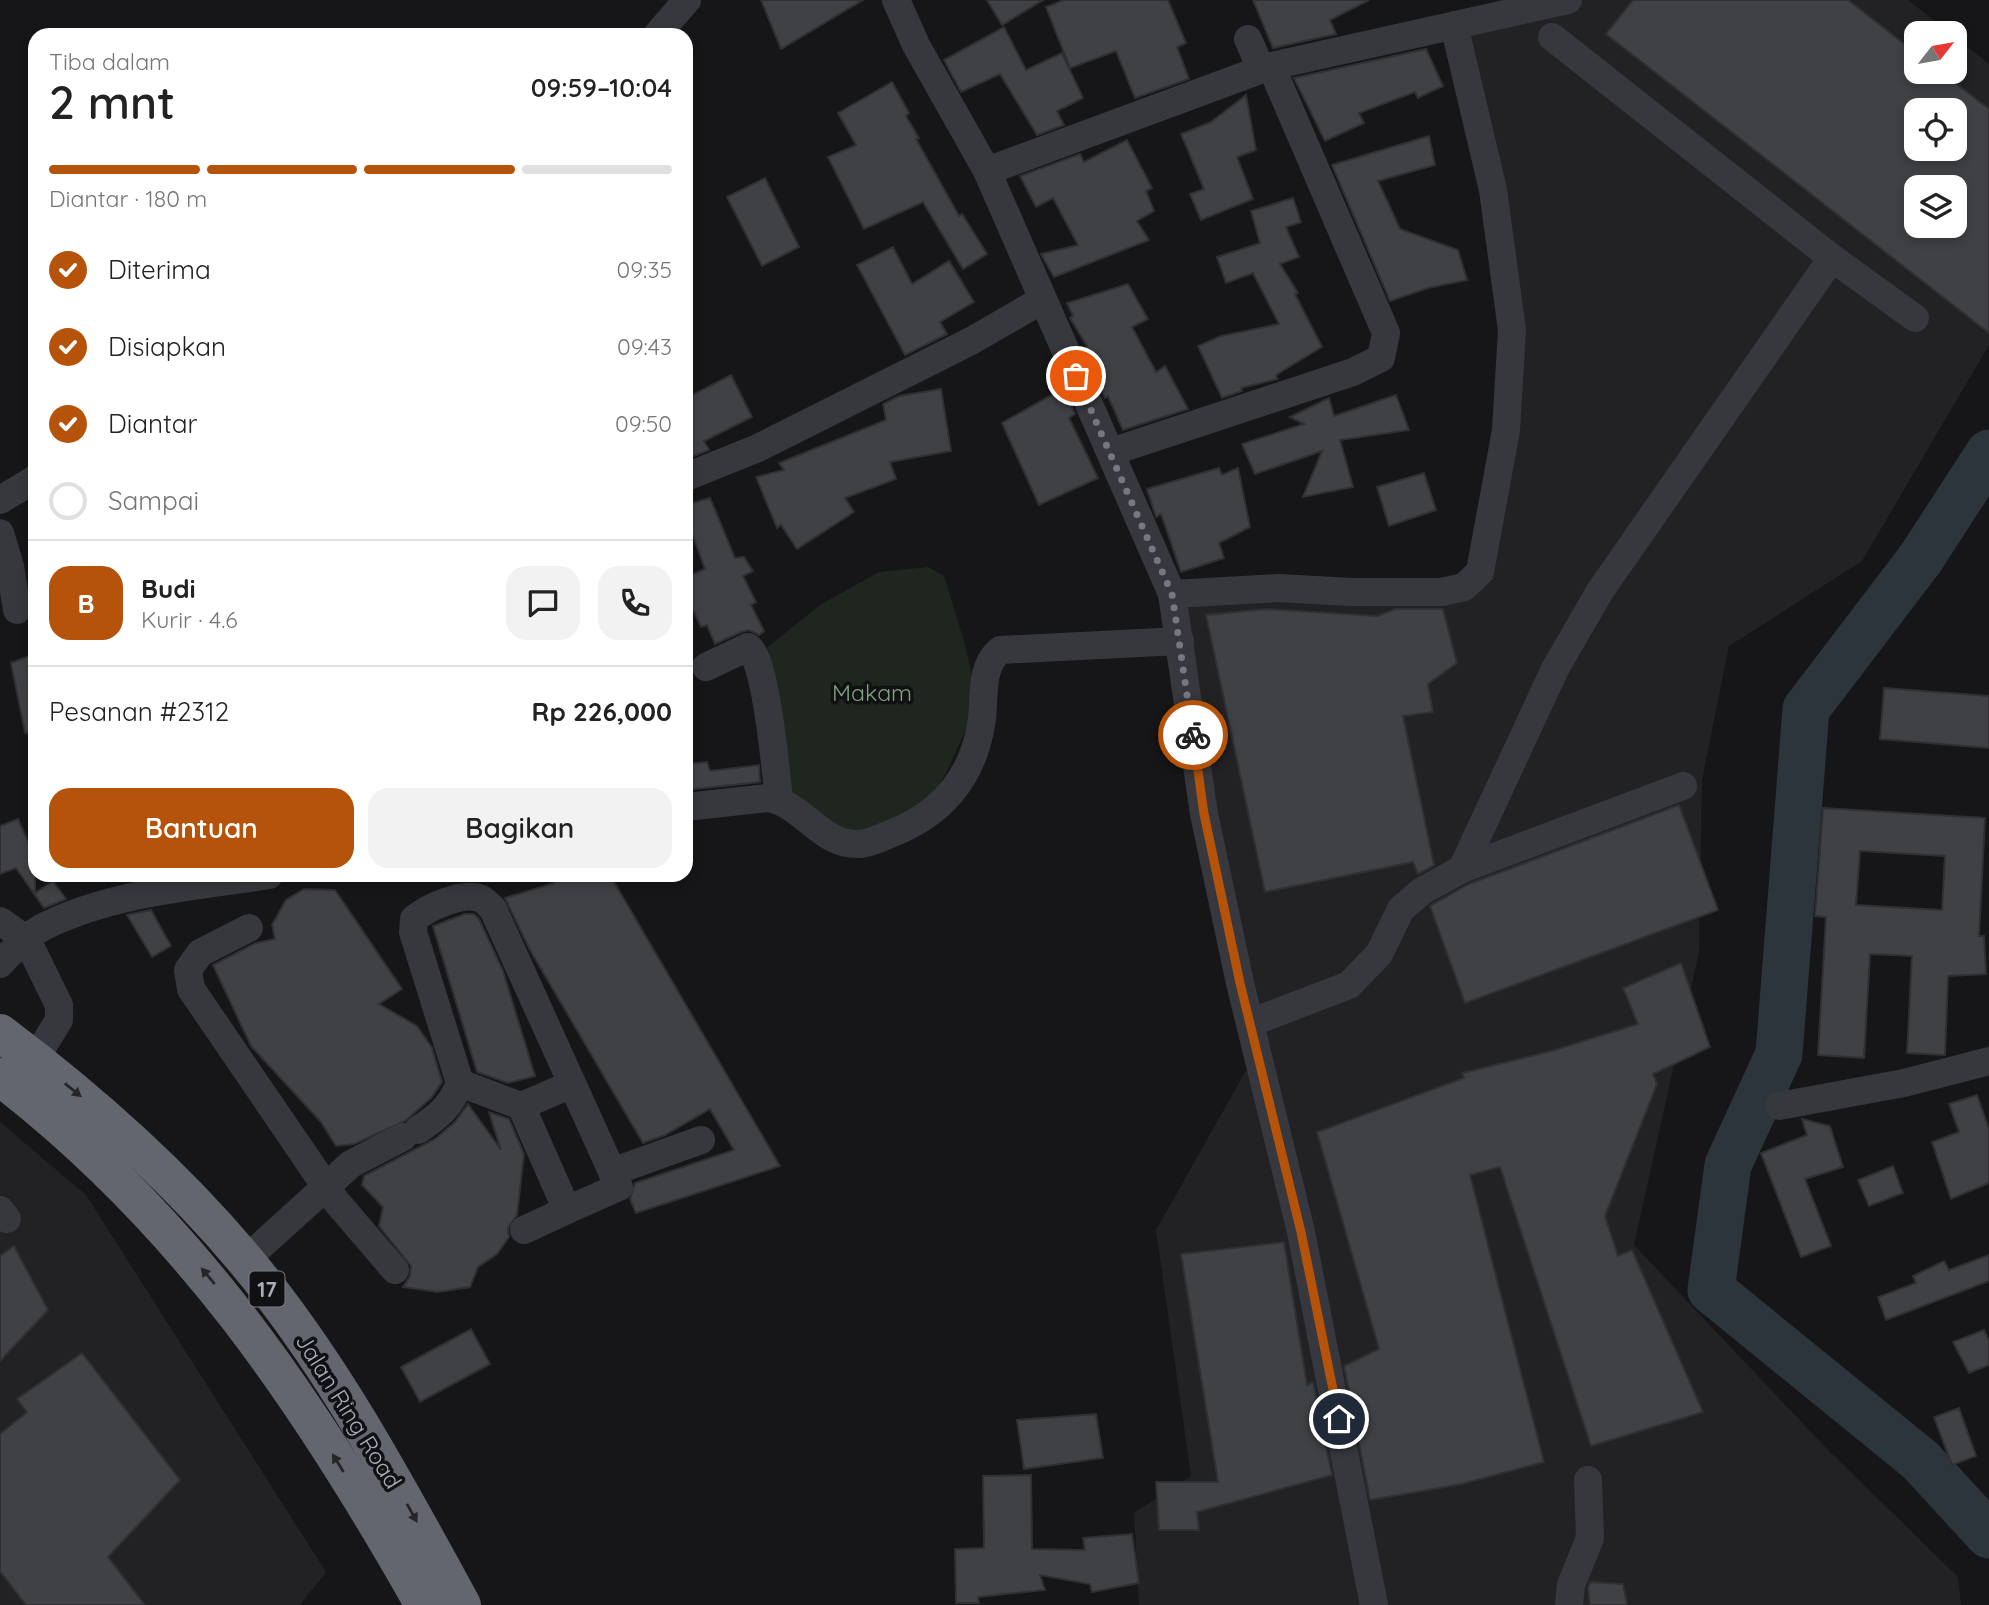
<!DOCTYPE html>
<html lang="id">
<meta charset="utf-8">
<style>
:root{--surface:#fff;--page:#f2f2f2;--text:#222;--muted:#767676;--line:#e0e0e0;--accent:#b45309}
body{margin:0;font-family:Quicksand,sans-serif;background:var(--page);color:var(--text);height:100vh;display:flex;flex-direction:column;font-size:26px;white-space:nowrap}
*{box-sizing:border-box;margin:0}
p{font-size:23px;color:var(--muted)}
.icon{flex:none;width:38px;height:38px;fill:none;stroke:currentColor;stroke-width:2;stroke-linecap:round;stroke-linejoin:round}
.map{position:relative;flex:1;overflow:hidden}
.sheet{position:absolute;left:28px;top:28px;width:665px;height:854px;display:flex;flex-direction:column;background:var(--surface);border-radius:21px;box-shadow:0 4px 10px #0003}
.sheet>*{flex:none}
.needle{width:46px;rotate:59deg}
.buttons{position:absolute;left:1904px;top:21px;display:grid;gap:14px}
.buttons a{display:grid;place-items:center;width:63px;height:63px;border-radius:14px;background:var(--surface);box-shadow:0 4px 10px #0003;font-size:35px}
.pin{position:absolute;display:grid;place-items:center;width:60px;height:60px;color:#fff;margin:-30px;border:4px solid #fff;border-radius:50%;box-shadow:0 2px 7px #0007}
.courier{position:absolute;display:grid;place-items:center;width:70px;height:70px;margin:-35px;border:5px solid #b45309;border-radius:50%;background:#fff;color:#222;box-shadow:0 2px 9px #0007}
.headline em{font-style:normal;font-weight:600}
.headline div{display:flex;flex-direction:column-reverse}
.headline{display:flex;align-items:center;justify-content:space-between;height:119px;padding:0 21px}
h1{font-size:46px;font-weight:600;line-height:52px}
.bar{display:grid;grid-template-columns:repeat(4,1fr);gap:10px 7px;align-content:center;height:84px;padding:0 21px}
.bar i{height:9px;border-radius:5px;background:var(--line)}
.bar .active{background:var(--accent)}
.bar p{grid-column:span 4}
.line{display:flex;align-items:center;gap:18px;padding:0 21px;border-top:2px solid var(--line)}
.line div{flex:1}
.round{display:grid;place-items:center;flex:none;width:74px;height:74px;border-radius:21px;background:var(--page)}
ol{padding:0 21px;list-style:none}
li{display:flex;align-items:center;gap:21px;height:77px}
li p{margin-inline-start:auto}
li .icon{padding:7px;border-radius:50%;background:var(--accent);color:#fff;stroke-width:4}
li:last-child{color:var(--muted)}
li i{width:38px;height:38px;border:4px solid var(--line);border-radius:50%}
.primary-button{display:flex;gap:14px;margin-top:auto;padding:14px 21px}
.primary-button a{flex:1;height:80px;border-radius:21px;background:var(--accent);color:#fff;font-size:28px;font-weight:600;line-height:80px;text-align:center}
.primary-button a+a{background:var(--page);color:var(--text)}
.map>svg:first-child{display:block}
</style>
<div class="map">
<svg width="1989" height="1605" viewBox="0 0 1989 1605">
<rect width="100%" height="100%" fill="#161618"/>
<g fill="#222225" fill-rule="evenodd">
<path d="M 1563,0 L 1908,0 L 1950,33 L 1916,33 L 1916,72 L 1955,72 L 1955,37 L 1989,64 L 1989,345 L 1862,561 L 1729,646 L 1702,780 L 1699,952 L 1634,1245 L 1827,1449 L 1958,1577 L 1961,1605 L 1139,1605 L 1134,1513 L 1191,1476 L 1156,1230 L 1257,1051 L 1172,594 L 1464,587 L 1512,330 L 1454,25 ZM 1916,110 L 1955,110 L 1955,149 L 1916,149 ZM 1916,187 L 1955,187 L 1955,226 L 1916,226 Z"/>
<polygon points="0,1122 86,1195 326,1572 300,1605 0,1605"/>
</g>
<polygon fill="#1e261f" points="928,567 944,576 964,641 972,675 974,711 946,773 931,799 907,817 854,835 789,795 764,650 820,605 879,572"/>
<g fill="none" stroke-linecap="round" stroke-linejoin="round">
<polyline stroke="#2c353c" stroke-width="47" points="1989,453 1921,558 1806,709 1779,1054 1728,1165 1711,1290 1920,1460 1989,1535"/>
</g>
<g fill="#404145" stroke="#303034" stroke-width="2" fill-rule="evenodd">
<polygon points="761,0 863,0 781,49"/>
<polygon points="987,0 1043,0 1002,25"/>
<polygon points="1064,0 1168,0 1186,43 1177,47 1189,79 1135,98 1116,51 1070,68 1046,7"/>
<polygon points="1253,0 1369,0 1330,20 1336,34 1273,48"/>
<path d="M 1633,0 L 1848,0 L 1916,53 L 1916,72 L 1941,72 L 1989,109 L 1989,333 L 1606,34 ZM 1916,110 L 1955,110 L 1955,149 L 1916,149 ZM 1916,187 L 1955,187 L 1955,226 L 1916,226 Z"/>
<polygon points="1004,27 1026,70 1062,53 1083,98 1057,111 1064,125 1037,135 1000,74 961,92 944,60"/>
<polygon points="1426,49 1443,86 1418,98 1415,92 1359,113 1364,123 1325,141 1294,78"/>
<polygon points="892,82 909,113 906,116 919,138 916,139 959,216 962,214 987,254 963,269 923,202 864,229 828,157 856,145 838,113"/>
<polygon points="1246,95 1256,150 1237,157 1253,199 1201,220 1190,194 1204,189 1181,134 1211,122"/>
<polygon points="1429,136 1435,165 1378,181 1400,229 1458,250 1467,280 1428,288 1390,301 1332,165"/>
<polygon points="1127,140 1152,188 1146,191 1154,211 1137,221 1149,240 1054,277 1041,254 1078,245 1053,198 1036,207 1020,176 1080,154 1084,162"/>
<polygon points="765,178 799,247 762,266 727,197"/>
<polygon points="1293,198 1301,222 1286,227 1299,257 1280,264 1298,293 1295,294 1322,347 1276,375 1277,379 1241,388 1242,391 1222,398 1198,346 1221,336 1279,324 1253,273 1226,283 1217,257 1260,243 1251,211"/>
<polygon points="893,247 912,284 949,261 974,302 940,322 947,334 905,355 857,265"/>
<polygon points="1128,284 1148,319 1132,327 1156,372 1165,366 1188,409 1123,430 1108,396 1105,398 1083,349 1087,346 1070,318 1073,316 1067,303"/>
<polygon points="731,375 752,417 704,441 709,450 686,459 686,398"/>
<polygon points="1064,388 1075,414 1069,418 1098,478 1039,505 1002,423"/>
<polygon points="941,389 951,451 890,462 896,479 845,498 854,512 797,549 781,525 777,528 756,477 784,470 779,463 886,420 883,404 899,396"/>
<polygon points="1396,395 1409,430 1340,440 1353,487 1303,497 1322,451 1255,474 1242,444 1304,424 1290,417 1329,398 1334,416"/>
<polygon points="1219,468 1222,475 1238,468 1250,527 1219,543 1224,558 1181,572 1161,514 1156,517 1147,489"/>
<polygon points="1424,473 1436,510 1389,526 1377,487"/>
<polygon points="710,498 735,558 744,557 753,571 743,576 756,602 751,605 764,631 759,635 749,630 741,632 715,644 707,625 701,627 686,595 686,577 705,569 686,517 686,505"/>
<polygon points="1266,609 1377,616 1396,609 1443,609 1457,663 1428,684 1433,712 1403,716 1434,865 1418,874 1413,862 1265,892 1206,615"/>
<polygon points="35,654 35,732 25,733 11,663"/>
<polygon points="1884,688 1989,696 1989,748 1880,739"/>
<polygon points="707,762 710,771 759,765 760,782 686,790 686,764"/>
<polygon points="1679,805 1718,910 1465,1003 1430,906 1469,884"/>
<path d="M 1823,808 L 1985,818 L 1979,936 L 1984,936 L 1986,974 L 1948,976 L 1945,1055 L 1907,1053 L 1912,956 L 1870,954 L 1864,1058 L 1818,1055 L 1826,917 L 1815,916 ZM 1860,851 L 1945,856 L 1942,910 L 1856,905 Z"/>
<polygon points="18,819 35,856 35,893 53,881 66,899 44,908 16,868 0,874 0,826"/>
<polygon points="552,875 610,875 780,1166 636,1213 630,1199 635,1183 734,1150 710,1109 665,1135 643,1143 530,950 505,898 554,883"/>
<polygon points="304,889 335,890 402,989 379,1004 417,1026 432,1048 442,1082 431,1098 405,1121 354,1144 336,1146 321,1122 251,1046 213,965 256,943 275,939 272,925 286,900"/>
<polygon points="151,910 171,946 152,957 127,915"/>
<polygon points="465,914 474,914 479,919 503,971 535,1076 508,1083 477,1072 433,926"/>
<polygon points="1681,963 1710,1047 1653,1074 1657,1084 1605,1216 1618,1256 1632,1250 1703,1412 1591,1446 1500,1167 1470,1175 1544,1462 1462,1484 1370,1500 1344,1366 1379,1349 1317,1132 1464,1078 1462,1073 1551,1051 1638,1024 1623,988"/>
<polygon points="1977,1095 1989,1129 1989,1183 1951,1199 1932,1142 1959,1132 1949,1104"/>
<polygon points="468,1104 501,1150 489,1112 509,1119 524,1154 517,1215 508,1228 509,1237 497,1254 478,1267 470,1287 437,1292 403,1287 410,1276 411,1266 379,1226 383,1207 362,1185 364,1176 435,1139 455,1122"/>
<polygon points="1802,1119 1830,1126 1843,1167 1805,1179 1831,1246 1801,1257 1761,1153 1807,1135"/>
<polygon points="1893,1166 1903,1193 1869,1206 1858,1180"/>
<polygon points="1284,1242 1307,1385 1313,1382 1332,1475 1197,1512 1199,1530 1159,1530 1156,1482 1218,1482 1181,1254"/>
<polygon points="14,1246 48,1310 0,1361 0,1256"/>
<polygon points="1989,1255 1989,1281 1886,1320 1878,1297 1916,1283 1913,1276 1944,1261 1949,1270"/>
<polygon points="471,1329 490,1364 420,1402 401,1367"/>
<polygon points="1984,1330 1989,1341 1989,1365 1969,1373 1953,1342"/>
<polygon points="82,1353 180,1480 108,1557 145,1605 26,1605 0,1571 0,1434 27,1412 17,1399"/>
<polygon points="1959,1408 1976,1456 1952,1465 1934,1417"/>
<polygon points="1096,1414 1103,1458 1024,1469 1017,1420"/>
<polygon points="1031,1475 1032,1549 1085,1550 1083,1538 1132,1534 1139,1583 1092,1592 1090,1584 1040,1575 1045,1590 978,1597 979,1603 956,1603 955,1549 984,1548 983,1476"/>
<polygon points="1590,1582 1623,1584 1627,1605 1590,1605 1588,1588"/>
</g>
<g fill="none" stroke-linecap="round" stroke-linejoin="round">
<g stroke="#37383d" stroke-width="28">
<polyline points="896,0 916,45 987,171 1172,594 1204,814 1240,983 1301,1232 1374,1605"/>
<polyline points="657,35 687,0"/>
<polyline points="1552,37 1832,258 1915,318"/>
<polyline points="1248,39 1261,69"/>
<polyline points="987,171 1271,66 1568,0"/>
<polyline points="1111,452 1353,372 1381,358 1386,333 1271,66"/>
<polyline points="686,477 758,448 971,341 1042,300"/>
<polyline points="0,500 35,479"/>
<polyline points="0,533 10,566 17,610"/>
<polyline points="1172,594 1279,588 1351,592 1442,592 1464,587 1480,572 1506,430 1512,330 1493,190 1454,25"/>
<path d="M 706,667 L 748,647 C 766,657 776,774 779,800"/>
<path d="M 686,807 L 767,798 C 803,803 820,846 860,844 C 870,843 881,838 890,834 C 940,815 972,779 981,725 C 986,700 978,669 1000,650 L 1180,641"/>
<polyline points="1462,869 1555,669 1600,591 1832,258"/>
<polyline points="0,921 27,940 59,1005 59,1020 35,1059"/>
<polyline points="249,928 200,953 188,970 191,989 335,1200 395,1270"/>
<path d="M 0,964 C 12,951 29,934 45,926 C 114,892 194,887 269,875"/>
<polyline points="1250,1023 1349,985 1379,954 1401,909 1422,891 1462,869 1683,786"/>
<polyline points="521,1106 570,1085"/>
<polyline points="1779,1106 1904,1083 1989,1061"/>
<path d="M 418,1130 C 439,1116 451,1106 460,1083 L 413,932 L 414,919 C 427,908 461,892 479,898 C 484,899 489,905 493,909 L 619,1187 L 567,1210 L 521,1106 L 460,1083"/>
<polyline points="612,1172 701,1140"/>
<polyline points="0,1210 7,1219"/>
<polyline points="524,1230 567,1210"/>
<polyline points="245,1260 351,1164 403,1137"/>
<polyline points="1569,1605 1571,1585 1590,1538 1588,1480"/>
</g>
<g stroke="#63666e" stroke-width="38">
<path d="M 0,1033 C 89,1100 173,1174 245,1260 C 332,1364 397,1486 462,1605"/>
<path d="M 0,1077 C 187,1221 309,1401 424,1605"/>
</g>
</g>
<defs><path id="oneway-solid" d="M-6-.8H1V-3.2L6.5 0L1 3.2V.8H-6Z" transform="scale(1.75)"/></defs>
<g fill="#26262a">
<use href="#oneway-solid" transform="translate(73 1090) rotate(39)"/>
<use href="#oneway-solid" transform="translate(208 1276) rotate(-130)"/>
<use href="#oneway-solid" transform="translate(338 1463) rotate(-122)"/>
<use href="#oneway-solid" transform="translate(412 1513) rotate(61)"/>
</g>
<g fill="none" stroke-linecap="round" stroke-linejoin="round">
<polyline stroke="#757880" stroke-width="7" stroke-dasharray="0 12.6" points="1076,376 1172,594 1193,735"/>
<polyline stroke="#b45309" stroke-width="9" points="1193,735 1204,814 1240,983 1301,1232 1339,1419"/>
</g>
<g text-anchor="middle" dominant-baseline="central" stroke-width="7" stroke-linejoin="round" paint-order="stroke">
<rect fill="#111113" stroke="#7b7e86" stroke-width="2" x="249.5" y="1271.5" width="35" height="35" rx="5"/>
<g font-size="21" font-weight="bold" fill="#a8adb8">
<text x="267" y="1289">17</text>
</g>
<g font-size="23" fill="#7fa381" stroke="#111113">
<text x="872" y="692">Makam</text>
</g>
<g font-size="23" fill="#a8adb8" stroke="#111113">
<text transform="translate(349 1411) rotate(58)">Jalan Ring Road</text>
</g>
</g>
</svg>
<div class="buttons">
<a><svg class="needle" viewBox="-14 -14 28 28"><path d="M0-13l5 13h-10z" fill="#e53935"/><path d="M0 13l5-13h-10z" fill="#767676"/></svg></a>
<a><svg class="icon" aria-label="locate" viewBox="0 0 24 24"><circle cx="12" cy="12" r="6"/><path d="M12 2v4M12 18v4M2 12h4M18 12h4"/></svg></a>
<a><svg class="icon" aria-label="layers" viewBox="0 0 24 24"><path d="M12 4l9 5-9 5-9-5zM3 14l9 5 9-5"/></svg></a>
</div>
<div class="pin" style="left:1076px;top:376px;background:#ea580c"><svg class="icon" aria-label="bag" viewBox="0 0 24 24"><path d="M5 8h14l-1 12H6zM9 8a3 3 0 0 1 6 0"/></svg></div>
<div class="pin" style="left:1339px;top:1419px;background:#1f2937"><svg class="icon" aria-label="home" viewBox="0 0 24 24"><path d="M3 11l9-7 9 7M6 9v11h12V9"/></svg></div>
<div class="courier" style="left:1193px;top:735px"><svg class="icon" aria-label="bike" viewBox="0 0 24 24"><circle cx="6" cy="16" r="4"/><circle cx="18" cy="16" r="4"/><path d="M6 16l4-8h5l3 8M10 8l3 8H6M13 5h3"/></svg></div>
<section class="sheet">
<div class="headline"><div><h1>2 mnt</h1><p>Tiba dalam</p></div><em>09:59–10:04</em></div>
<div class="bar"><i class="active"></i><i class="active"></i><i class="active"></i><i></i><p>Diantar · 180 m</p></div>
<ol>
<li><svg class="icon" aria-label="check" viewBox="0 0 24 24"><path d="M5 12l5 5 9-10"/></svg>Diterima<p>09:35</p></li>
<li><svg class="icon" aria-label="check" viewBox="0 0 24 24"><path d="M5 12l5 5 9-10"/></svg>Disiapkan<p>09:43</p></li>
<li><svg class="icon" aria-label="check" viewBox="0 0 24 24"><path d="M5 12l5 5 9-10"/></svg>Diantar<p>09:50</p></li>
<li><i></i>Sampai</li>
</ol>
<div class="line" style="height:126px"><b class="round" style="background:var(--accent);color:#fff">B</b><div><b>Budi</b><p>Kurir · 4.6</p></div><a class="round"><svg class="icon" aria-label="chat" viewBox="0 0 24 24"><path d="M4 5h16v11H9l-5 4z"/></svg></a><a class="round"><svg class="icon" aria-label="phone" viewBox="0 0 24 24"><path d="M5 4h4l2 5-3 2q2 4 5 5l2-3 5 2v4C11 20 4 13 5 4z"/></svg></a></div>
<div class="line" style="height:91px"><div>Pesanan #2312</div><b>Rp 226,000</b></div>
<div class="primary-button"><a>Bantuan</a><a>Bagikan</a></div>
</section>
</div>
